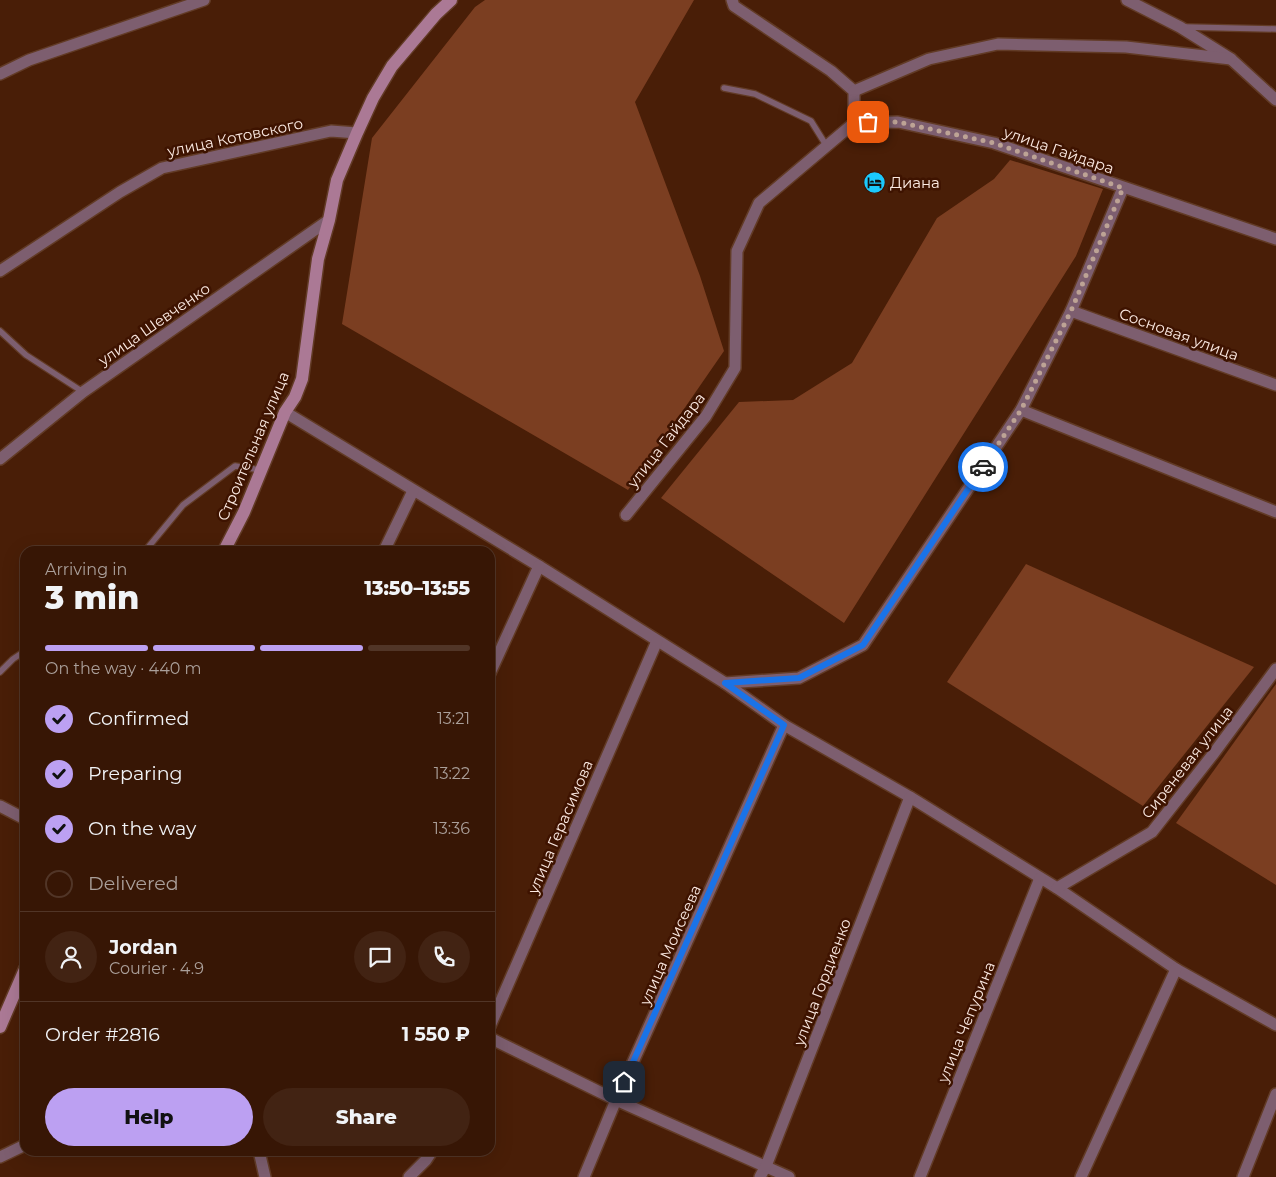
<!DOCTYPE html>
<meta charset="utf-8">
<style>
:root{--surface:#371605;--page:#422313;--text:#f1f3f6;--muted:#aa9f9a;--line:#513527;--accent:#bca0f2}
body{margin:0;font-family:Montserrat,sans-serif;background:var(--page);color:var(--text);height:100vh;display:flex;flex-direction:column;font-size:19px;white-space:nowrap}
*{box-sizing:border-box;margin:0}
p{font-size:16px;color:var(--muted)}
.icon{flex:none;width:28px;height:28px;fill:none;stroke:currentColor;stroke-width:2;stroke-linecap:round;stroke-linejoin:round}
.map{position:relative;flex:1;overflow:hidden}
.side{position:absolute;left:20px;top:546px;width:475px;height:610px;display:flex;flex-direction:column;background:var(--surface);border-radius:15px;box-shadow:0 5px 20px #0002,0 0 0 1px var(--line)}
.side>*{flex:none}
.pin{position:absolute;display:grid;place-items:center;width:42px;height:42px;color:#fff;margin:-21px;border-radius:10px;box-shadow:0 2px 8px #0006}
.courier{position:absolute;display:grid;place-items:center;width:50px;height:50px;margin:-25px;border:4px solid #1a73e8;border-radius:50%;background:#fff;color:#222;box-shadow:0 1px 6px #0007}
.head em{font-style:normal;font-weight:800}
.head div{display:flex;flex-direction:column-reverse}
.head{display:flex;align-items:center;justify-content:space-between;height:85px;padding:0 25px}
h1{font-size:32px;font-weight:800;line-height:38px}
.bar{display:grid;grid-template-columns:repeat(4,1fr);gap:8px 5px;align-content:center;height:60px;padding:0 25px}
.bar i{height:6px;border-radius:4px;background:var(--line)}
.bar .on{background:var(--accent)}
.bar p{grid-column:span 4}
.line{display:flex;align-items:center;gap:12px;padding:0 25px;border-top:1px solid var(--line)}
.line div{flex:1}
.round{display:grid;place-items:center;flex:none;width:52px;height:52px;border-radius:26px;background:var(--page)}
ol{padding:0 25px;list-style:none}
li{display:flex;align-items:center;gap:15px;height:55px}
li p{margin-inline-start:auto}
li .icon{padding:5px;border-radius:50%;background:var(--accent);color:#111;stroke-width:4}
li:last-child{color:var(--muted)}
li i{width:28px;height:28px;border:2px solid var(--line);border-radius:50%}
.cta{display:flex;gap:10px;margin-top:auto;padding:10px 25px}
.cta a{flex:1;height:58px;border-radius:30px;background:var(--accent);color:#111;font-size:20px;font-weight:800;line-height:58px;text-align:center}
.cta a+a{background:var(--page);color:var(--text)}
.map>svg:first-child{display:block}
</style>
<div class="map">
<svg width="1276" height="1177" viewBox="0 0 1276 1177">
<rect width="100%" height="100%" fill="#491e07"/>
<g fill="#7b3e21">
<polygon points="485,0 694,0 635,102 700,276 724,351 628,490 342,324 372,138 475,7"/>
<polygon points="1010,160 1103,189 1076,256 844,623 661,498 739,402 793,400 852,363 937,218 994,179"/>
<polygon points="1026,564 1254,667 1143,806 947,682"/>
<polygon points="1276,684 1276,885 1176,823"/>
</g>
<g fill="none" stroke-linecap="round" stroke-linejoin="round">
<defs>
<g id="service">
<polyline points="1185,27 1276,29"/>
<polyline points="724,88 755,94 811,121 826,145"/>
<polyline points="0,331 26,355 83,392"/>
<polyline points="145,551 183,505 235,466 261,470"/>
<polyline points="0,672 13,659 25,651"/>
</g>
<g id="minor">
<polyline points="732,0 734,6 831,71 854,91 854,123"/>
<polyline points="1127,0 1180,27 1231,59 1276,100"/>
<polyline points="0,74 29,60 204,0"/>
<polyline points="854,91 929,59 998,44 1126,47 1231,59"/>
<polyline points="0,271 120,192 162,168 331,131 357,133"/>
<polyline points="1071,311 1276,385"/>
<polyline points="1021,410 1276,512"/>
<polyline points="285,412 539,566 725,683 784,725 910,797 1057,888 1176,969 1276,1025"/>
<polyline points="0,459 83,392 329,220"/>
<polyline points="626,515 706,416 735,368 737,251 759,203 854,123 898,122 994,143 1276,239"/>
<polyline points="384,551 413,491"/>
<polyline points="490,673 539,566"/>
<polyline points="725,683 799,678 863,645 1021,410 1071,311 1123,188"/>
<polyline points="0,806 25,819"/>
<polyline points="1057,888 1152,832 1214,753 1276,669"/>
<polyline points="490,1026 657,641"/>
<polyline points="490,1038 616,1100 789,1177"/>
<polyline points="259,1151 265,1177"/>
<polyline points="0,1157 25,1145"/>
<polyline points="409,1177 426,1160 432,1151"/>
<polyline points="584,1177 616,1100 784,725"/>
<polyline points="760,1177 766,1166 910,797"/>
<polyline points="920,1177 1040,878"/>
<polyline points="1081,1177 1176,969"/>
<polyline points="1243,1177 1276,1094"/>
</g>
<g id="secondary">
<polyline points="224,551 244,512 285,412 295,397 302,379 318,259 329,220 337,180 357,133 373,98 392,66 436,14 451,0"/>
<polyline points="0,1027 25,969"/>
</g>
</defs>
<use href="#service" stroke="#623b26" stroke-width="8"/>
<use href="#minor" stroke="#623b26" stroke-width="14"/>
<use href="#secondary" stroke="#623b26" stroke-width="15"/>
<use href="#service" stroke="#7d5e6f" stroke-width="5.5"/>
<use href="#minor" stroke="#7d5e6f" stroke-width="11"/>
<use href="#secondary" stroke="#ab7995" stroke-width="12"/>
</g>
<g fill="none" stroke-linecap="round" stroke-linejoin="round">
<polyline stroke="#bda395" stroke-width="5" stroke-dasharray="0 9" points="868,122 898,122 994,143 1123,188 1071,311 1021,410 983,467"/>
<polyline stroke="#1a73e8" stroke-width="6" points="624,1082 784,725 725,683 799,678 863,645 983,467"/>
</g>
<defs>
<symbol id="hotel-disc" viewBox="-11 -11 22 22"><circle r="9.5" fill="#1bc9fc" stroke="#3e1300"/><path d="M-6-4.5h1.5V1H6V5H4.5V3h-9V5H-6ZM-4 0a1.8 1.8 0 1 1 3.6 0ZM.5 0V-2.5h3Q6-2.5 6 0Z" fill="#111"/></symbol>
</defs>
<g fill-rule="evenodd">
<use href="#hotel-disc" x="862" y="170" width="25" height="25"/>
</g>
<g text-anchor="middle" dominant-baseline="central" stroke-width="5" stroke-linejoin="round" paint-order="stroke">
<g font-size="15" fill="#fceae2" stroke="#3e1300">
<text transform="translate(235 137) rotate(-12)">улица Котовского</text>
<text transform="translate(1059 150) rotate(19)">улица Гайдара</text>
<text transform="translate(154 324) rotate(-35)">улица Шевченко</text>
<text transform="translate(1179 334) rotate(20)">Сосновая улица</text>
<text transform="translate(666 440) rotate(-52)">улица Гайдара</text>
<text transform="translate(253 446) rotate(-67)">Строительная улица</text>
<text transform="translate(1187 762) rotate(-52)">Сиреневая улица</text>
<text transform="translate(560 827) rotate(-67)">улица Герасимова</text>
<text transform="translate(670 945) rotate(-66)">улица Моисеева</text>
<text transform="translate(822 982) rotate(-69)">улица Гордиенко</text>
<text transform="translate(966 1022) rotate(-68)">улица Чепурина</text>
</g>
<g font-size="15" fill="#fceae2" stroke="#3e1300" text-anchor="start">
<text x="890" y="182">Диана</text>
</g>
</g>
</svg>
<div class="pin" style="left:868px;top:122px;background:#ea580c"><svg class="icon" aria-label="bag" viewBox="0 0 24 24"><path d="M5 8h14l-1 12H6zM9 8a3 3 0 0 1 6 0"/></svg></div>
<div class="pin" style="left:624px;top:1082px;background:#1f2937"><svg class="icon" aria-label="home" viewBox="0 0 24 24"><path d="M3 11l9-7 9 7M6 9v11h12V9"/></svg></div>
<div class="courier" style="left:983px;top:467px"><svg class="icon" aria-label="car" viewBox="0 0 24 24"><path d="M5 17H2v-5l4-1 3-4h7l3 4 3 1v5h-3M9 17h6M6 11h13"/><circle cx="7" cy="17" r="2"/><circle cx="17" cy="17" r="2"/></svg></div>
<section class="side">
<div class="head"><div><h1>3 min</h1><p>Arriving in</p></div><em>13:50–13:55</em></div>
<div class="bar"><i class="on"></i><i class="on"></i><i class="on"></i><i></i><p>On the way · 440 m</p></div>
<ol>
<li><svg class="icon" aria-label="check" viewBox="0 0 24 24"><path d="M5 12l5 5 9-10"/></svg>Confirmed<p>13:21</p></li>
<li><svg class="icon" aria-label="check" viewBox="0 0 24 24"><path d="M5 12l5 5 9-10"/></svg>Preparing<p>13:22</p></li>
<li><svg class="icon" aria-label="check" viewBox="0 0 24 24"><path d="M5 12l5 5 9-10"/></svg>On the way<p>13:36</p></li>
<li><i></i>Delivered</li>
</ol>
<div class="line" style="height:90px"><a class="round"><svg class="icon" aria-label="person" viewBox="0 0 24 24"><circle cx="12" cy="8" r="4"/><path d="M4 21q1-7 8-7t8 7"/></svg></a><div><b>Jordan</b><p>Courier · 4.9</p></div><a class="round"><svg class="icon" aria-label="chat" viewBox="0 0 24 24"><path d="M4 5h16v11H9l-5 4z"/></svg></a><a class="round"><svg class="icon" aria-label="phone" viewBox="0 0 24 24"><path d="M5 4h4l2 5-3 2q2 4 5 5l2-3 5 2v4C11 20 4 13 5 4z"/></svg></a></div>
<div class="line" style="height:65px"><div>Order #2816</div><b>1 550 ₽</b></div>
<div class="cta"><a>Help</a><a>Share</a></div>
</section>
</div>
